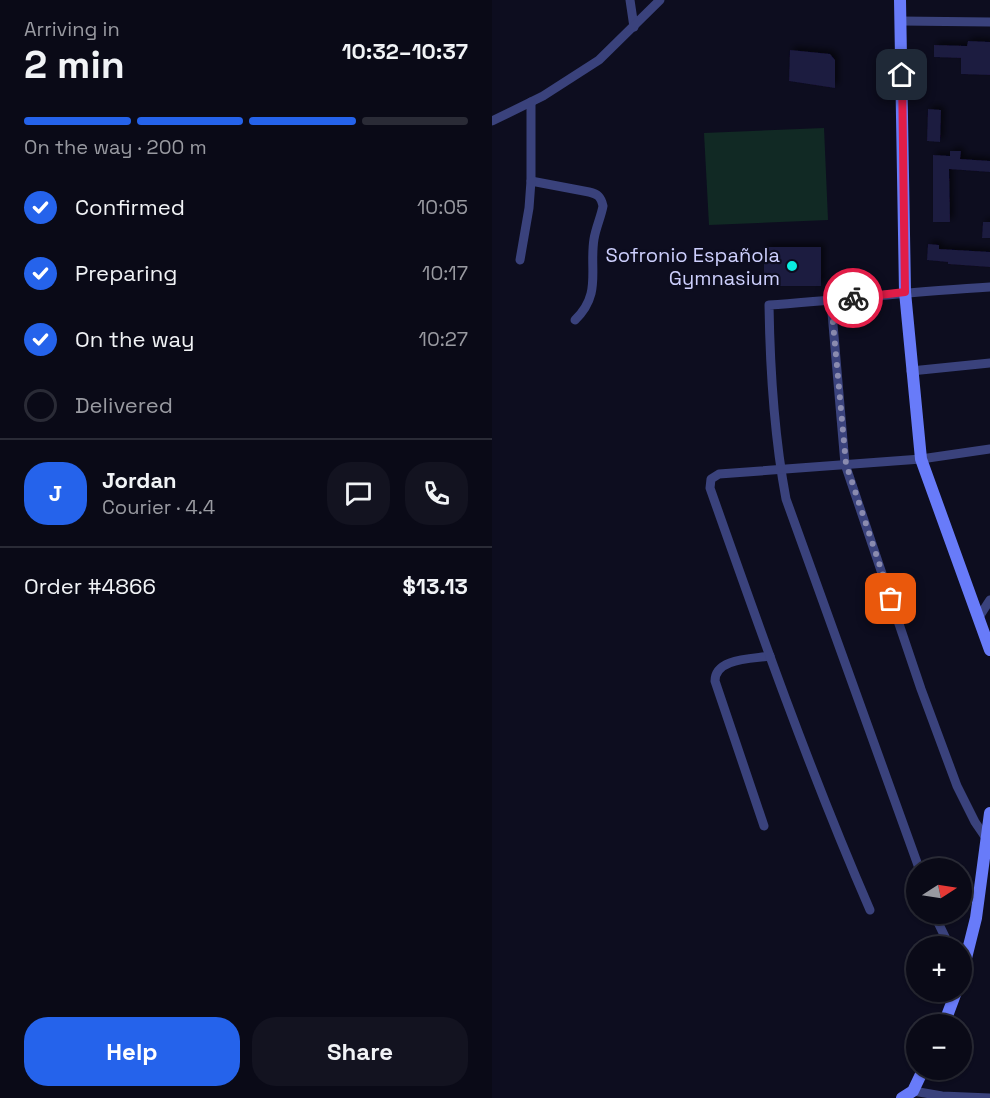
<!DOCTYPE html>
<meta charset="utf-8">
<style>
:root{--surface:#0a0a17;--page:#131320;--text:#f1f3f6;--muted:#999aa1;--line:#2a2b36;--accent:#2563eb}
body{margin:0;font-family:"Space Grotesk",sans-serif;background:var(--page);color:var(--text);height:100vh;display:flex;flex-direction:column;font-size:22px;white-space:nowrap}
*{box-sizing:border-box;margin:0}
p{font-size:20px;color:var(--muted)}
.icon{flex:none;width:33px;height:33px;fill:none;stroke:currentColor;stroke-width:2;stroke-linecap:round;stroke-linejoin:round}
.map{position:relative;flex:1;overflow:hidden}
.details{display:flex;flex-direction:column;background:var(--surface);width:492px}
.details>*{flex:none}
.needle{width:39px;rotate:78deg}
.controls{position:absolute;left:414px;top:858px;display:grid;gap:12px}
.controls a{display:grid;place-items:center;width:66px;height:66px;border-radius:50%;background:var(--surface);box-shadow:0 2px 4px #0004,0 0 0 2px var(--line);font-size:30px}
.pin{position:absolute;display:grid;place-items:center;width:51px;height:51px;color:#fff;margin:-26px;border-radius:12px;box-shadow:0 3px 9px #0006}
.courier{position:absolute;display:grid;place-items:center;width:60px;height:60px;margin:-30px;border:4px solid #e11d48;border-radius:50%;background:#fff;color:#222;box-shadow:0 2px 8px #0007}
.summary em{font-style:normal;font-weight:800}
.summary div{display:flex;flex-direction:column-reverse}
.summary{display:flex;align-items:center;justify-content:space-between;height:102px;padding:0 24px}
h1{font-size:39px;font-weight:800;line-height:45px}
.bar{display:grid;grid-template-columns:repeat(4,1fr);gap:9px 6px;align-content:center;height:72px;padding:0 24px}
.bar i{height:8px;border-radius:4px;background:var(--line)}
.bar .on{background:var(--accent)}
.bar p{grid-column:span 4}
.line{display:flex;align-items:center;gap:15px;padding:0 24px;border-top:2px solid var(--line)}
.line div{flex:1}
.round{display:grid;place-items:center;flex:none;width:63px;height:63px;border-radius:24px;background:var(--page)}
ol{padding:0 24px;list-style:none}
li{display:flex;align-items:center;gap:18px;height:66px}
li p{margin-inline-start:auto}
li .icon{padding:6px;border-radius:50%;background:var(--accent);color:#fff;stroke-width:4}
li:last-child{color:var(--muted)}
li i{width:33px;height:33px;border:3px solid var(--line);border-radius:50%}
.cta{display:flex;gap:12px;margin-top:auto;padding:12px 24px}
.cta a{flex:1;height:69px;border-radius:24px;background:var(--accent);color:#fff;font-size:24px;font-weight:800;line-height:69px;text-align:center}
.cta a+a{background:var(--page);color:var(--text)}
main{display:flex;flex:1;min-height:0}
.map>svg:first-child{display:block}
</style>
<main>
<section class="details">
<div class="summary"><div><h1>2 min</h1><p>Arriving in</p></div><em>10:32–10:37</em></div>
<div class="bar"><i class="on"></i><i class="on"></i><i class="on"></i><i></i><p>On the way · 200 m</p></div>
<ol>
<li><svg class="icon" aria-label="check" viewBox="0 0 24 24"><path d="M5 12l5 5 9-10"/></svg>Confirmed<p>10:05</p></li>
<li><svg class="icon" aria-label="check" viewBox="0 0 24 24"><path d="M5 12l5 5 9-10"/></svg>Preparing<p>10:17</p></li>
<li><svg class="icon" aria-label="check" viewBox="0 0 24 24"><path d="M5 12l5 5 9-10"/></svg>On the way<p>10:27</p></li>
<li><i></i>Delivered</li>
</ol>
<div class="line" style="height:108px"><b class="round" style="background:var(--accent);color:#fff">J</b><div><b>Jordan</b><p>Courier · 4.4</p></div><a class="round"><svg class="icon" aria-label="chat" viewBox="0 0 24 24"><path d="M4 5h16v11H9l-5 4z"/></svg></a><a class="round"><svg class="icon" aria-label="phone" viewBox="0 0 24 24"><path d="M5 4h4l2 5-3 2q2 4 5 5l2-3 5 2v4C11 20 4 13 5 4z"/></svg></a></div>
<div class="line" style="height:78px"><div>Order #4866</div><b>$13.13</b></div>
<div class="cta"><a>Help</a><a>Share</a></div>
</section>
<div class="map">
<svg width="498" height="1098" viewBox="0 0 498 1098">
<defs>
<filter id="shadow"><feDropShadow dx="3.5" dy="-3.5" stdDeviation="3" flood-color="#0009"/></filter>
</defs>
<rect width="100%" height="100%" fill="#0d0d1f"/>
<polygon fill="#112924" points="332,128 336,220 217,225 212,133"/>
<g fill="#1c1a3f" filter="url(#shadow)">
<polygon points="476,41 498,42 498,75 469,74 469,58 442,57 442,45 475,46"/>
<polygon points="298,50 338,54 343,60 343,88 297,81"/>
<polygon points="436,109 449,110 448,142 435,141"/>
<polygon points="458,151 469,151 468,159 498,161 498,172 457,169 458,222 441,222 441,155 458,156"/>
<polygon points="491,222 498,222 498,238 490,238"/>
<polygon points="436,244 447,245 447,249 498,252 498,267 456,264 456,262 435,260"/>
<rect x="272" y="247" width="57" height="39"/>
</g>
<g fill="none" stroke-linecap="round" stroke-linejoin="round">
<g stroke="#3a427c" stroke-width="9">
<polyline points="138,0 142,27"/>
<polyline points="409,21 498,22"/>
<polyline points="0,121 51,96 107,60 168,0"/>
<path d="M 39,181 L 97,192 C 106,194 109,197 111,206 C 109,217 104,227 102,239 C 97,270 110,294 83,320"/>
<polyline points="28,260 37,208 39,181 39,102"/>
<polyline points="339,301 353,464 429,689 465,786 483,822 496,841"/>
<polyline points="419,371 498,363"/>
<polyline points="487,617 498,600"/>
<path d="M 272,826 L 223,681 C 223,658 260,659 278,656"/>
<path d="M 427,868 L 294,499 C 282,435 278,370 277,305 C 351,300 424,291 498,287"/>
<path d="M 378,910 C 318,772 268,630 218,488 L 219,479 L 227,474 L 429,459 L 498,449"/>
<polyline points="442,914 455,941 460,946"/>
<polyline points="421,1091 450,1096 498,1098"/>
</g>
<g stroke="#687bf9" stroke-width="12">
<polyline points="408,0 413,292 429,459 498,650"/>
<polyline points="470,974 484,918 498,813"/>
<polyline points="452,1024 464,992"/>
<polyline points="410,1098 421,1091 431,1070"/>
</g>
</g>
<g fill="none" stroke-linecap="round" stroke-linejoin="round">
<polyline stroke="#8a8baf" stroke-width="6" stroke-dasharray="0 10.8" points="361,298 339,301 354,464 399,599"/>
<polyline stroke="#e11d48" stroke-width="8" points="361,298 413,292 410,75"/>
</g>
<circle fill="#09ede0" stroke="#0d0d1f" stroke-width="2" cx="300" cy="266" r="6"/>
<g text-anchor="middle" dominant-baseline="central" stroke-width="4.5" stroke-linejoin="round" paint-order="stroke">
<g font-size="20" fill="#cdcffd" stroke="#0d0d1f" text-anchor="end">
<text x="288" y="255">Sofronio Española<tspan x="288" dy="23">Gymnasium</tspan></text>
</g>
</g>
</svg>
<div class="controls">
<a><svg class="needle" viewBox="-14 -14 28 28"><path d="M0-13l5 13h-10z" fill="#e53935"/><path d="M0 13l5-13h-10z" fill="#999aa1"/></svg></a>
<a>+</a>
<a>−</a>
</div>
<div class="pin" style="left:399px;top:599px;background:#ea580c"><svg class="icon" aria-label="bag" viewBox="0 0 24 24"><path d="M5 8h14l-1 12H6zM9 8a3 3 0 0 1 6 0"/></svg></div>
<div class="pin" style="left:410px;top:75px;background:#1f2937"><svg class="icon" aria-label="home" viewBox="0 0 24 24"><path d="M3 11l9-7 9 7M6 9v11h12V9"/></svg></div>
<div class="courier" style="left:361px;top:298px"><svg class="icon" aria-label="bike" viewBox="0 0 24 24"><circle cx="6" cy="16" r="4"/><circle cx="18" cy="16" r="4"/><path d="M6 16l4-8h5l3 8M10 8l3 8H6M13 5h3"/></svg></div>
</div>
</main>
